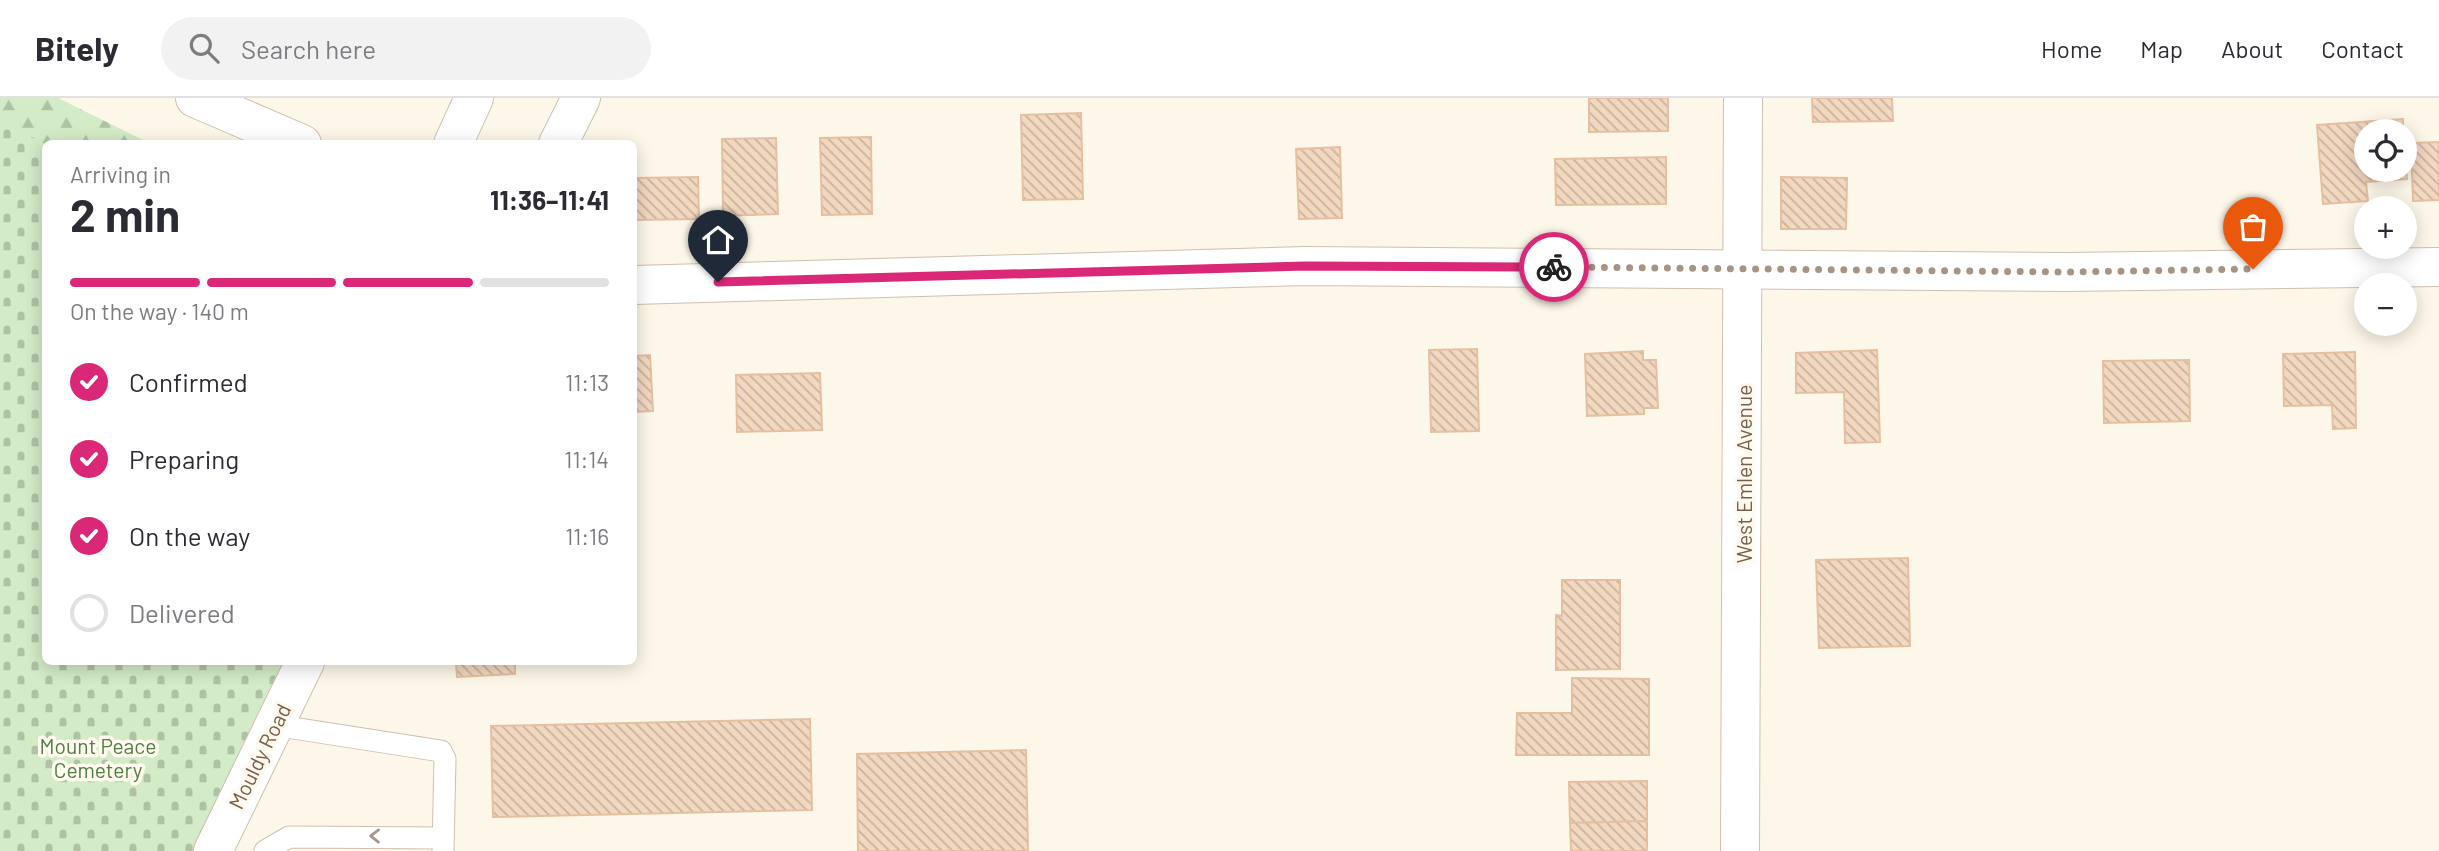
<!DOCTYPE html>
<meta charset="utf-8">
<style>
:root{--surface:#fff;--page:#f2f2f3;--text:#2b2b33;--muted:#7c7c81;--line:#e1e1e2;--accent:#db2777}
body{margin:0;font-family:Barlow,sans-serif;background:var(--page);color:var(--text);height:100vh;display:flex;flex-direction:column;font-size:26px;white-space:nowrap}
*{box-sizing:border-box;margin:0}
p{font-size:23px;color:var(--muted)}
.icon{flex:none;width:38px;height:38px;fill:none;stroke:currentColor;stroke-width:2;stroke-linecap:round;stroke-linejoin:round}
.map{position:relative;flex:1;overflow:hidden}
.details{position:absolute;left:42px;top:42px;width:595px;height:525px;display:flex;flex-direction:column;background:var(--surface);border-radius:10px;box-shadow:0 4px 18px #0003}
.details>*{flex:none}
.buttons{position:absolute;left:2354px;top:21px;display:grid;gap:14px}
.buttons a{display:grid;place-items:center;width:63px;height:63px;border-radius:50%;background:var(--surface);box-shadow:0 4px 18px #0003;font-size:35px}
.pin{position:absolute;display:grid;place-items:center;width:60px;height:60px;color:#fff;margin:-72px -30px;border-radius:50% 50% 50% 0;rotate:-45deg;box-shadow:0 0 7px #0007}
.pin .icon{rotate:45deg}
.courier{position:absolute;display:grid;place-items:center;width:70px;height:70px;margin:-35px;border:5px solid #db2777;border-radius:50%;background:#fff;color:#222;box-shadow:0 2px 9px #0007}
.headline em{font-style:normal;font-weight:700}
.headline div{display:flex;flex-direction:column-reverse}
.headline{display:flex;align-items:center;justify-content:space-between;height:119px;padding:0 28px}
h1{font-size:46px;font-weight:700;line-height:52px}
.bar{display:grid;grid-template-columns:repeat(4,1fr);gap:10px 7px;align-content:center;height:84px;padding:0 28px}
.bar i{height:9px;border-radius:5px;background:var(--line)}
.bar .selected{background:var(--accent)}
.bar p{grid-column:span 4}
ol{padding:0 28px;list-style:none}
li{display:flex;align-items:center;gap:21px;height:77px}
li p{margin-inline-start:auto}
li .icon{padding:7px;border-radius:50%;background:var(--accent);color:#fff;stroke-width:4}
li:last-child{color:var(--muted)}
li i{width:38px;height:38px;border:4px solid var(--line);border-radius:50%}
header{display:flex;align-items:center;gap:42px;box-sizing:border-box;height:98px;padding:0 35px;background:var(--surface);border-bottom:2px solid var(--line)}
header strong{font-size:33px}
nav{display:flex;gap:38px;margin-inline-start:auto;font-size:24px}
.search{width:490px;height:63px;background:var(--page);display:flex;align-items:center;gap:18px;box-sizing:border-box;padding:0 24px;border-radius:38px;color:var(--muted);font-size:26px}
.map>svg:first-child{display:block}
</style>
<header>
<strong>Bitely</strong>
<div class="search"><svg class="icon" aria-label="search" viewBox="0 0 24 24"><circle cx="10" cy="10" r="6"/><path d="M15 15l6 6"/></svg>Search here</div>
<nav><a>Home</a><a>Map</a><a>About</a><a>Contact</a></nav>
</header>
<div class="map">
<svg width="2439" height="753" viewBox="0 0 2439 753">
<defs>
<pattern id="forest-firs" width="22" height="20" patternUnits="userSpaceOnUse" patternTransform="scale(1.75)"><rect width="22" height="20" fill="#d3ebc7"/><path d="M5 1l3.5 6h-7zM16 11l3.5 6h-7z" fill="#b0c2a4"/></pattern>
<pattern id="cemetery-stones" width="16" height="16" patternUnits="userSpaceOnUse" patternTransform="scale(1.75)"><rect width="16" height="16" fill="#d3ebc7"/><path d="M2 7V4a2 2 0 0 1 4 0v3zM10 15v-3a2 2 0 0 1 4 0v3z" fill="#b0c2a4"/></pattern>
<pattern id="building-back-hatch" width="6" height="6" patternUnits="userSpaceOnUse" patternTransform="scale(1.75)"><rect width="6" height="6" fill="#f3d8c0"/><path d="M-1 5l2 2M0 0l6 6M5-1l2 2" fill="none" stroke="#cab29e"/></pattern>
</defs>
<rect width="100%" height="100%" fill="#fdf7e9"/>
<polygon fill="url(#forest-firs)" points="0,0 58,0 149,45 46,46 45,262 0,235"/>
<polygon fill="url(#cemetery-stones)" points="0,21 45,46 46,564 305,564 213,753 0,753"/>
<g fill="url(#building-back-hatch)" stroke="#e5c0a0" stroke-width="2">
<polygon points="1589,0 1668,0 1668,33 1589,34"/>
<polygon points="1812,0 1892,0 1893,23 1813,24"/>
<polygon points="1081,15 1083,101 1023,102 1021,17"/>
<polygon points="2403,21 2403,33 2366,33 2366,72 2404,72 2404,49 2407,81 2366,84 2368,103 2323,106 2317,27"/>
<polygon points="871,39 872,116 822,117 820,40"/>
<polygon points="776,40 778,116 723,118 722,41"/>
<polygon points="2439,44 2439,102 2413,103 2411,45"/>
<polygon points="1340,49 1342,120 1299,121 1296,51"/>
<polygon points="1666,59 1666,106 1556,107 1555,61"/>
<polygon points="698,79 699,121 634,122 634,80"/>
<polygon points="1781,79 1847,80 1846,131 1781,131"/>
<polygon points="1477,251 1479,333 1431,334 1429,252"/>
<polygon points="1877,252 1880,344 1845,345 1844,294 1796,295 1796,255"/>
<polygon points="1643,253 1643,262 1656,262 1658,310 1644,310 1644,316 1587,318 1585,256"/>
<polygon points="2355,254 2356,330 2333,331 2332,307 2284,308 2283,256"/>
<polygon points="650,257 653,313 634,314 634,258"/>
<polygon points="2189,262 2190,323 2104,325 2103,263"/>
<polygon points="820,275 822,332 737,334 736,277"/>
<polygon points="1908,460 1910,548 1819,550 1816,462"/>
<polygon points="1562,482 1620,482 1620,571 1556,572 1556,517 1562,518"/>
<polygon points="456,564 515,564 515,576 457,579"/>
<polygon points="1572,580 1649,581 1649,657 1516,657 1517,615 1572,615"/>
<polygon points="810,621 812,712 493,719 491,628"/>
<polygon points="1026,652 1028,753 858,753 857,656"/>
<polygon points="1647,683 1647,723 1570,725 1569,684"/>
<polygon points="1647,723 1647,753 1571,753 1570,725"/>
</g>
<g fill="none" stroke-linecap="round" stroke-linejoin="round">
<defs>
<g id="lane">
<polyline points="274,627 441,653 445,661 443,753"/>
<polyline points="265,753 289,739 443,740"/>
</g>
<g id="street">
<polyline points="195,0 302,46"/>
<polyline points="453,46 474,0"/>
<polyline points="558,46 581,0"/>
<polyline points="634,187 1305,168 2067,174 2439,169"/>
<polyline points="213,753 305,564"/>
<polyline points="1740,753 1743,0"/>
</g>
</defs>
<use href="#lane" stroke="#cfbfae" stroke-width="23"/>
<use href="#street" stroke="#cfbfae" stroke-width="40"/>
<use href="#lane" stroke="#fff" stroke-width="21"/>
<use href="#street" stroke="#fff" stroke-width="38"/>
</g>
<defs><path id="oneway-chevron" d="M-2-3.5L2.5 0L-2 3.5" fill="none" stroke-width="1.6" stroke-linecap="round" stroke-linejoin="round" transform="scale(1.75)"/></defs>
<use stroke="#a7978b" href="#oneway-chevron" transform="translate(375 738) rotate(-179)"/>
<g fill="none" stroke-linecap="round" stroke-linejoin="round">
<polyline stroke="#a79483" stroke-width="7" stroke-dasharray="0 12.6" points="1554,169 2067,174 2253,171"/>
<polyline stroke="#db2777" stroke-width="9" points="718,184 1305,168 1554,169"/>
</g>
<g text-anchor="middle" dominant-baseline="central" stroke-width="7" stroke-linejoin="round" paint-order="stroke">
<g font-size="21" fill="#785f4c" stroke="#fffaf0">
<text transform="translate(1743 376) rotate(-90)">West Emlen Avenue</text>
<text transform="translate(259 658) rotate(-64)">Mouldy Road</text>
</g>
<g font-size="21" fill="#507e43" stroke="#fffaf0">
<text x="98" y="647">Mount Peace<tspan x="98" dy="24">Cemetery</tspan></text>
</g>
</g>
</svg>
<div class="buttons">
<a><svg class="icon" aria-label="locate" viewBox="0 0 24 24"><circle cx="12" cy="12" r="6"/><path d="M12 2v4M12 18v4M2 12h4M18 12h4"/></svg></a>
<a>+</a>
<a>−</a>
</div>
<div class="pin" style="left:2253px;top:171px;background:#ea580c"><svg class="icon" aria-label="bag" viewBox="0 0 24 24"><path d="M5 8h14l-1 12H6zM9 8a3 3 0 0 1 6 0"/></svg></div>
<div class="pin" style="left:718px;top:184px;background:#1f2937"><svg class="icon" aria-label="home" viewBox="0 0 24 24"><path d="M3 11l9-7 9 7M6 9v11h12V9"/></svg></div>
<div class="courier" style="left:1554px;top:169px"><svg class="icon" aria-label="bike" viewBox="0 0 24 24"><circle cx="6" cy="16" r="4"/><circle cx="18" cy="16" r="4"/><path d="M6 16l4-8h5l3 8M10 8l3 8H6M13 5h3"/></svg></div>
<section class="details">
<div class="headline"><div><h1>2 min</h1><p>Arriving in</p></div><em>11:36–11:41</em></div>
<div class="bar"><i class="selected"></i><i class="selected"></i><i class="selected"></i><i></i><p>On the way · 140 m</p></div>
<ol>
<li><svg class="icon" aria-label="check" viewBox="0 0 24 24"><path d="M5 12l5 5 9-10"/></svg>Confirmed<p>11:13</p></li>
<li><svg class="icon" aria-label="check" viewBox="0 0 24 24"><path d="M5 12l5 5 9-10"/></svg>Preparing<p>11:14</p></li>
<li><svg class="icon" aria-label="check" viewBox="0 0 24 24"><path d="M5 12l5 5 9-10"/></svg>On the way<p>11:16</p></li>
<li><i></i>Delivered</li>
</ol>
</section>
</div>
